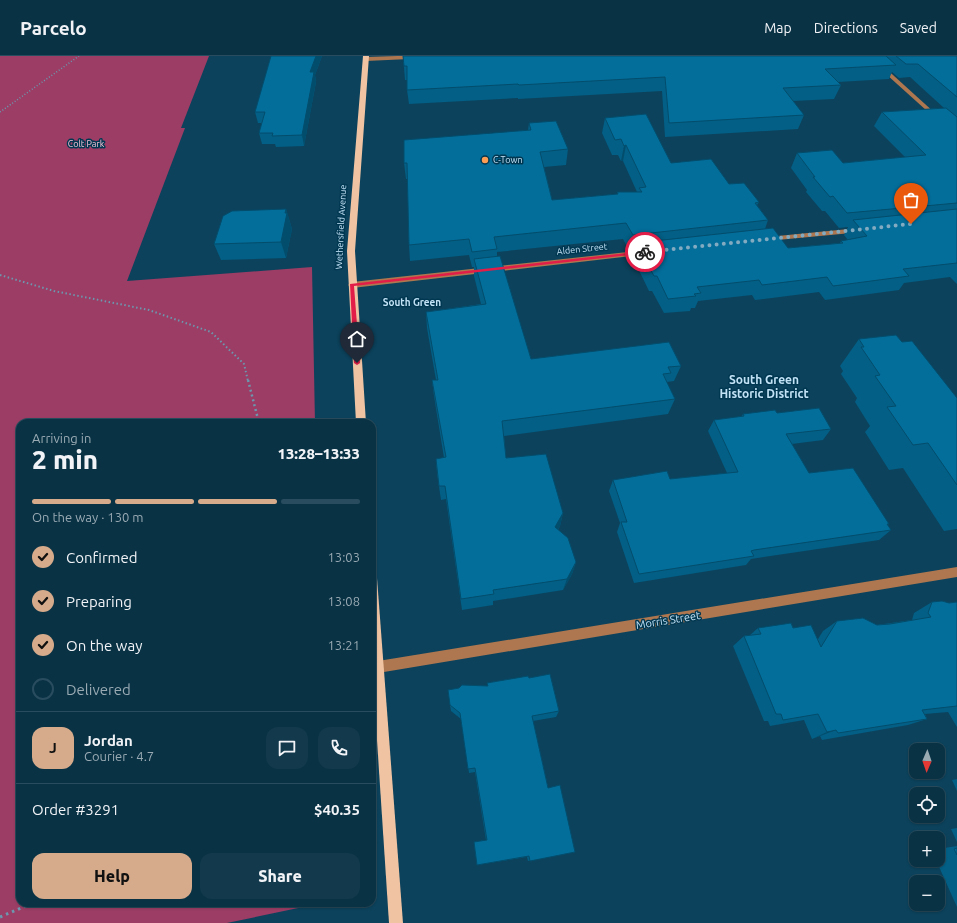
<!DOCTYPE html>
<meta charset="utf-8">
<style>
:root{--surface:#093245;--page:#123a4c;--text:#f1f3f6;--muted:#99aab3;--line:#294d5e;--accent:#d6ab8b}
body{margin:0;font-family:Ubuntu,sans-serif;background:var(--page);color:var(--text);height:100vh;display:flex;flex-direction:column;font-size:15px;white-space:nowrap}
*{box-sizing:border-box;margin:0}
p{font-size:13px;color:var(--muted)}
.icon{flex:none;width:22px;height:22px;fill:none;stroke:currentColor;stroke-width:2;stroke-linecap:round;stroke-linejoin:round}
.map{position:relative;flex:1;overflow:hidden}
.details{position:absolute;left:16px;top:363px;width:360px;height:488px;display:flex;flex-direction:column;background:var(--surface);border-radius:12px;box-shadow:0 1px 3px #0004,0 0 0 1px var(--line)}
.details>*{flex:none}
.needle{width:26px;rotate:182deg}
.buttons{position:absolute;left:909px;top:687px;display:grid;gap:8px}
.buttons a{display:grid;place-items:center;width:36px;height:36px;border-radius:8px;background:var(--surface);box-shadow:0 1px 3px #0004,0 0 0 1px var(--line);font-size:20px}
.pin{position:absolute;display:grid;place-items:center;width:34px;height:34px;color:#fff;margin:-41px -17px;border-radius:50% 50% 50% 0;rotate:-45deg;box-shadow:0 0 4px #0007}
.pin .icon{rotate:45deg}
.courier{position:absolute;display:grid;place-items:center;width:40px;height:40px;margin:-20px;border:3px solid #e11d48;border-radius:50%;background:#fff;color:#222;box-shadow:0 1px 5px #0007}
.head em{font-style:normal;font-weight:800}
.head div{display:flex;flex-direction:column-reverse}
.head{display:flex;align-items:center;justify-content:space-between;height:68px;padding:0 16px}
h1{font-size:26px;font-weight:800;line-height:30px}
.bar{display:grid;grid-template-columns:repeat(4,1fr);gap:6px 4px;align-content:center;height:48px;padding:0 16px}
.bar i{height:5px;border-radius:3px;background:var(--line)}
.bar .on{background:var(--accent)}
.bar p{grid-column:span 4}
.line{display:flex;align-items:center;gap:10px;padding:0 16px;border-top:1px solid var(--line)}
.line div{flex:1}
.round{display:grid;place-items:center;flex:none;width:42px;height:42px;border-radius:12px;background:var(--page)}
ol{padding:0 16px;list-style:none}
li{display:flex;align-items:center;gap:12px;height:44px}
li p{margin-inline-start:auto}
li .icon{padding:4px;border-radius:50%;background:var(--accent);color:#111;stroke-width:4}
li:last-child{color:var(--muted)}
li i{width:22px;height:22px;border:2px solid var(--line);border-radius:50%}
.action{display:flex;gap:8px;margin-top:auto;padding:8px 16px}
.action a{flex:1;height:46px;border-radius:12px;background:var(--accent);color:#111;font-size:16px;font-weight:800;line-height:46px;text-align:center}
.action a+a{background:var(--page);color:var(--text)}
header{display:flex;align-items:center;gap:24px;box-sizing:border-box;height:56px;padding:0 20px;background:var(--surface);border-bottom:1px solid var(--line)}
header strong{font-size:19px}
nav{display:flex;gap:22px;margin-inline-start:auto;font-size:14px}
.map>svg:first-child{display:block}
</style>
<header>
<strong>Parcelo</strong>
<nav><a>Map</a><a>Directions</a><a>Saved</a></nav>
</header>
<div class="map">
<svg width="957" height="867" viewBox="0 0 957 867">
<rect width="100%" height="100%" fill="#0c425c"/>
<polygon fill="#9b3d65" points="0,0 209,0 181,72 185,72 127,225 312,211 315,367 20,367 20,847 322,847 227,867 0,867"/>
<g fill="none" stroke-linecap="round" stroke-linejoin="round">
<polyline stroke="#6d97ae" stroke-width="1.5" stroke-dasharray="1 2" stroke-linecap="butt" points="0,56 79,0"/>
<polyline stroke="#6d97ae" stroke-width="2" stroke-dasharray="1.5 2.5" stroke-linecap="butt" points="0,219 54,235 149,254 211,276 244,308 248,325"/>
<polyline stroke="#6d97ae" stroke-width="2.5" stroke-dasharray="2 3" stroke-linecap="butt" points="248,324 259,367"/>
<polyline stroke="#6d97ae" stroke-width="3" stroke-dasharray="2.5 4" stroke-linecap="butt" points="0,861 33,847"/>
<g fill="#ae774f" fill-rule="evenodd">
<polygon points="397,0 434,0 431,2 366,5 363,3 366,1"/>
<polygon points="866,0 872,0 957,77 957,82"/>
<polygon points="859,172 862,172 862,176 767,185 763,183 767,181"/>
<polygon points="646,194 650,196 649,198 352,232 348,229 352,226"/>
<polygon points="957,511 957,521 378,617 374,615 372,611 374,607 378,605"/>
</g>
<g fill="#f0c3a3" fill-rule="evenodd">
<polygon points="363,0 369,0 355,195 366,367 356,367 347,195"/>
<polygon points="372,517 376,518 377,522 403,867 389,867 372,608"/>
</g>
</g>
<g fill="#035f85">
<polygon points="279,0 322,0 315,19 316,26 304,90 276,91 275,88 262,88 259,77 262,67 258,67 255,56"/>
<polygon points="403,0 957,0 957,228 950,221 904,227 899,234 825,244 819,236 755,244 752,239 698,245 695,252 691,252 690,255 664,257 652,235 649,235 633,202 635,194 629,194 623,183 497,196 497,201 531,303 681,310 674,325 667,326 667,327 675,343 668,358 504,380 506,402 563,457 560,470 558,474 576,506 572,518 563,534 493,545 493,549 462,554 446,443 441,444 437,417 436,403 444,402 434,340 432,324 436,324 427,272 426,256 481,248 474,220 474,211 472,211 469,199 410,205 409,189 408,123 406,123 404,107 528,74 529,67 568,93 566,109 544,111 552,144 617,138 617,136 637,136 623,105 621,105 618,99 612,99 602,77 605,62 671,107 729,128 759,146 757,149 768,164 765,173 788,192 840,187 841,185 848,184 844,179 848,171 839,172 825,155 822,155 806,136 807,134 791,112 797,97 843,107 905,101 874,70 882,56 944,52 910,21 899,22 892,16 889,23 838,26 841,29 834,43 793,45 804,59 798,73 665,81 662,35 518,43 518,42 409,48 407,34 407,24 405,24"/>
<polygon points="286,153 292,173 286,202 221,204 214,188"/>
<polygon points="859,283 902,286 957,342 957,473 944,475 903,412 889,414 865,376 870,370 855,346 857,342 841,318 843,315 840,310"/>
<polygon points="777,357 831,373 823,384 792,388 809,417 889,468 887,469 891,474 879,484 751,503 746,509 634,527 617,476 620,467 609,435 613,424 670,423 727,417 708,375 714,364 741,361 743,358"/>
<polygon points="932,546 949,547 957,546 957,671 948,656 925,658 927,663 908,669 822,684 820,680 812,683 804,664 770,670 768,665 764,665 733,590 744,580 750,579 758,572 793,572 818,583 823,575 837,565 877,569 912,564 914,557"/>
<polygon points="529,622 559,655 556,661 533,665 548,732 575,796 528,805 527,801 477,809 474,786 486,784 475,716 469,717 461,663 451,655 450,649 487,630 487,627"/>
<polygon points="957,723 957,735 952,724"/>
<polygon points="957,772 957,786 951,773"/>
<polygon points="957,790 957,851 936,804 938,804 938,793"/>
</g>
<g fill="#034d6c">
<polygon points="316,0 322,0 315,19 316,26 304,90 302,79 310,16"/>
<polygon points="626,89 623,105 621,105 624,90"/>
<polygon points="286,153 292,173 286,202 281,186"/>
<polygon points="563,457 560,470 552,484 555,471"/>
<polygon points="576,506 572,518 563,534 567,523"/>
<polygon points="836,674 812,683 827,676"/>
</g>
<g fill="#046e9b" stroke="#034d6c">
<polygon points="271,0 316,0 310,16 314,16 302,79 272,80 273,77 259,77 265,56 255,56"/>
<polygon points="403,0 886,0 896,9 825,13 841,29 783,32 804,59 669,67 665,21 519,29 518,28 407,34 407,10 404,10"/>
<polygon points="896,0 957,0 957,41 918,8 906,8"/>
<polygon points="946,52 957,61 957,147 847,157 833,140 830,141 813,121 815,121 797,97 832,94 843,107 926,99 882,56"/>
<polygon points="646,58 671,107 711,103 729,128 744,127 759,146 755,147 768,164 633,179 626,167 494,181 497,193 472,196 469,183 409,189 407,107 404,107 404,84 531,74 529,67 556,65 568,93 540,96 552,144 618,138 617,136 642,136 639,132 646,131 626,89 624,90 621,83 615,84 605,62"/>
<polygon points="286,153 285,157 287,157 281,186 214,188 223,160 232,155"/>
<polygon points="957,153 957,207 903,213 909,220 833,230 827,221 762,229 759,224 697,231 701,237 694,238 696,240 668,243 657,220 654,220 636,187 773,172 788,192 843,187 841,185 867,180 853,164"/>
<polygon points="500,200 531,303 669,286 681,310 668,311 671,317 663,318 675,343 502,365 506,402 546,398 563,457 555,471 568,482 576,506 567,523 493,534 494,538 461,543 445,430 439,430 436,403 446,401 432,324 438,324 426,256 486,248 474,203"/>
<polygon points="896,279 902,286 912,285 957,342 957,429 928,387 913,389 887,351 896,350 875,320 880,319 861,291 864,291 859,283"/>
<polygon points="819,352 831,373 786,378 809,417 853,412 889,468 887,468 891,474 754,494 751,495 754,500 639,518 621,466 627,466 613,424 667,415 670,423 738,416 714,364 744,360 743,358 775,354 777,357"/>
<polygon points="942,545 949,547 957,546 957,650 922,654 927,663 838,677 836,674 827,676 818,658 783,664 781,658 776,658 744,580 761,578 758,572 791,567 793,572 811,569 821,591 837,565 863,562 877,569 890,568 931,561 928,557 932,546"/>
<polygon points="550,618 559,655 532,660 548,732 560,729 575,796 530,805 529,800 477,809 474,786 487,784 475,712 468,713 460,657 450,649 448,634 459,632 462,629 488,630 487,627 528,620 529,622"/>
<polygon points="957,792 957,799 954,793"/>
</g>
<polygon fill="#e11d48" points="645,195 647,197 354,230 360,307 357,309 354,307 350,228"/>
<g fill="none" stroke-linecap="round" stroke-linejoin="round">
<polyline stroke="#82aac0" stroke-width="4" stroke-dasharray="0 7.2" points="645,196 911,168"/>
</g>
<circle fill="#fc9d53" stroke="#003751" stroke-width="1.5" cx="485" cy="104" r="4"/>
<g text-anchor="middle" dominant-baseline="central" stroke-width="3" stroke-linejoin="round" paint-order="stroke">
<g font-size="9" fill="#fcc5d8" stroke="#003751">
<text x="86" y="88">Colt Park</text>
</g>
<g font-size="9" fill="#c2e2f6" stroke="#003751" text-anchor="start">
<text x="493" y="104">C-Town</text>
</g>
<g font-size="9" fill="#c2e2f6" stroke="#003751">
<text transform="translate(341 171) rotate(-87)">Wethersfield Avenue</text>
<text transform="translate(582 193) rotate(-6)">Alden Street</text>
</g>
<g font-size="10" font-weight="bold" fill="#c2e2f6" stroke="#003751">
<text x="412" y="246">South Green</text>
</g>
<g font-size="11" fill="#c2e2f6" stroke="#003751">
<text transform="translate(668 564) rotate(-9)">Morris Street</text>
</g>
<g font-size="12" font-weight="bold" fill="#c2e2f6" stroke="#003751">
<text x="764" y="323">South Green<tspan x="764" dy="14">Historic District</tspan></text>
</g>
</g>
</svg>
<div class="buttons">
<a><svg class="needle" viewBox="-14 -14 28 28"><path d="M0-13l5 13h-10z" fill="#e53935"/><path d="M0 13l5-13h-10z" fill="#99aab3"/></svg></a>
<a><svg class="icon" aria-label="locate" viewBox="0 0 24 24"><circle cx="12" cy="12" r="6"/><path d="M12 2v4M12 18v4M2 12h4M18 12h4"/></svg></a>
<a>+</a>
<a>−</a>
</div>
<div class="pin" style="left:911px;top:168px;background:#ea580c"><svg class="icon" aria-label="bag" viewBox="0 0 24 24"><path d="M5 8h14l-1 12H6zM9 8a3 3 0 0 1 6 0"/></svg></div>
<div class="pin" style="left:357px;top:307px;background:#1f2937"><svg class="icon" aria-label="home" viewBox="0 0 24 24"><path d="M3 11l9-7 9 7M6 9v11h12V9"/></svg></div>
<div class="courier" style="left:645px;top:196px"><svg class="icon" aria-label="bike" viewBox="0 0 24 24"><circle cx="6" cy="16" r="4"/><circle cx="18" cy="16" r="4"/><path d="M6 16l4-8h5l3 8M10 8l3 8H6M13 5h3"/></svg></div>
<section class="details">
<div class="head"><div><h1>2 min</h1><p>Arriving in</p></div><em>13:28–13:33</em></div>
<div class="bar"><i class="on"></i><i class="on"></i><i class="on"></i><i></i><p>On the way · 130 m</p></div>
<ol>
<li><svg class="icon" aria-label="check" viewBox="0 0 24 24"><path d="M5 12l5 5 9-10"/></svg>Confirmed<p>13:03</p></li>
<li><svg class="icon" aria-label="check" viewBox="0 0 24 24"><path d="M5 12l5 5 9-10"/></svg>Preparing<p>13:08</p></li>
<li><svg class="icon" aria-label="check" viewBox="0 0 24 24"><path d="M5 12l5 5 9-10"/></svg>On the way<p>13:21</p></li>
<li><i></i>Delivered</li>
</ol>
<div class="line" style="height:72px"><b class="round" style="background:var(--accent);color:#111">J</b><div><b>Jordan</b><p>Courier · 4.7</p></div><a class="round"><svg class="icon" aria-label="chat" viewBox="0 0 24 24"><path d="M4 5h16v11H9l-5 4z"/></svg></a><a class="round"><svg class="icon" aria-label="phone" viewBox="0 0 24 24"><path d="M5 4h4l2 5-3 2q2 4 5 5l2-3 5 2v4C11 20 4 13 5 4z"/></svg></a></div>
<div class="line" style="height:52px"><div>Order #3291</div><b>$40.35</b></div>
<div class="action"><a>Help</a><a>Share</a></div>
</section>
</div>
